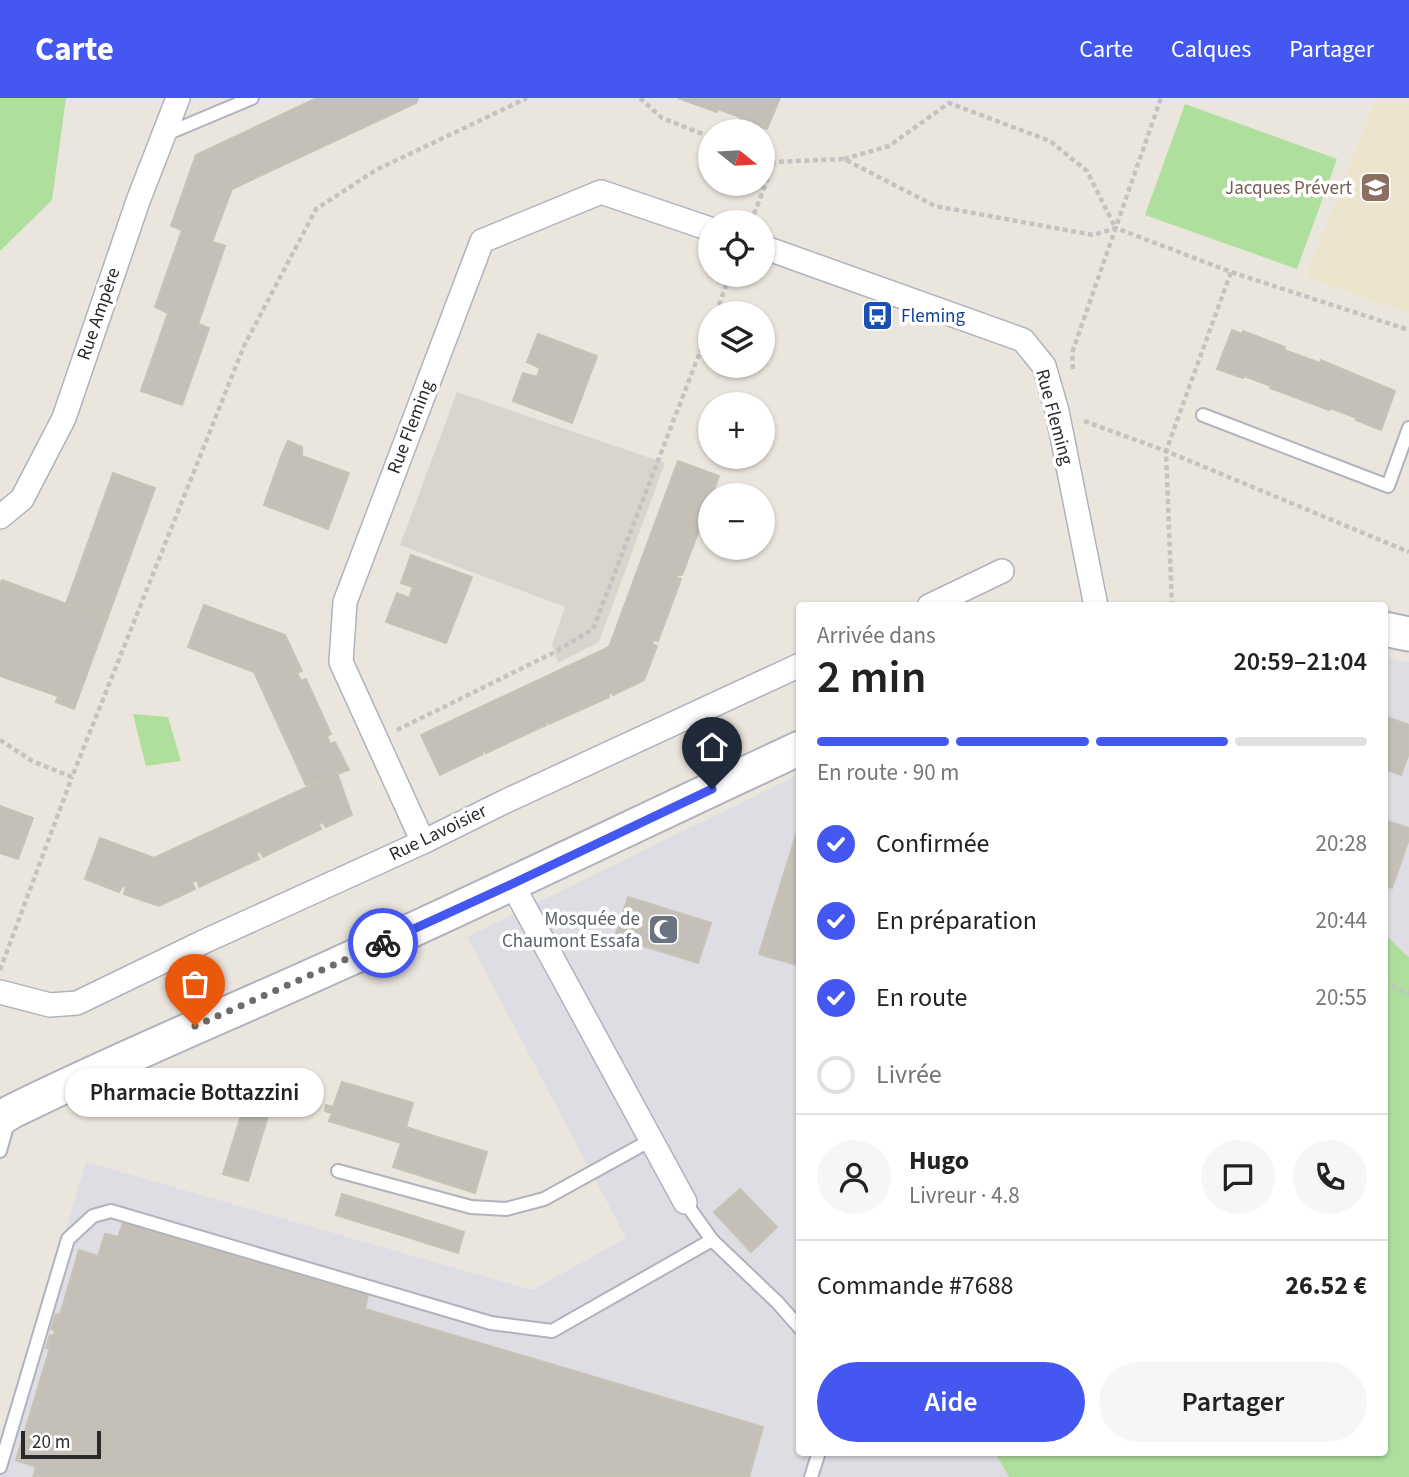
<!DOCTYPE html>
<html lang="fr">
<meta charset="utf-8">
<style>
:root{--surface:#fff;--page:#f6f6f6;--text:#222;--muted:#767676;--line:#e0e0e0;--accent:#4458f1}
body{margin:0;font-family:"Source Sans 3",sans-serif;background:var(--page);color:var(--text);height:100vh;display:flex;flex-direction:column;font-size:26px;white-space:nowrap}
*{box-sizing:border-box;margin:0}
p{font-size:23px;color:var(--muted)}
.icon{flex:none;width:38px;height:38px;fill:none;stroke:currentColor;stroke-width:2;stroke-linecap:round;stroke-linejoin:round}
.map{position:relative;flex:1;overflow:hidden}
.side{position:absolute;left:796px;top:504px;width:592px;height:854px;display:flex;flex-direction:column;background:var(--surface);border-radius:7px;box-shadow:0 2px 5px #0004}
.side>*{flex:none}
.needle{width:46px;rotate:108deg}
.buttons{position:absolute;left:698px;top:21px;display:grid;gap:14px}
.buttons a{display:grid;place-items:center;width:77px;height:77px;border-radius:50%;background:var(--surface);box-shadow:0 2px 5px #0004;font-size:35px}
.scale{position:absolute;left:21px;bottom:18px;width:80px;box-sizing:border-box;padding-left:7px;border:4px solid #2a2a2a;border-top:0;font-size:19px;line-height:24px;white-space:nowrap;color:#2a2a2a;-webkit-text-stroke:5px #fff;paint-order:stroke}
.pin{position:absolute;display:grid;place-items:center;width:60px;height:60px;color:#fff;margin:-72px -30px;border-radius:50% 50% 50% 0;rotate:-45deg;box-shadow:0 0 7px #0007}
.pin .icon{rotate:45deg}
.courier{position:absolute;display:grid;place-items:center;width:70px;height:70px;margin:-35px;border:5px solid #4458f1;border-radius:50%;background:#fff;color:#222;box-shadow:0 2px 9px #0007}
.bubble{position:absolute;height:49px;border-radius:24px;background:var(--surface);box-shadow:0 2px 5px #0004;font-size:23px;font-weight:600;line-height:49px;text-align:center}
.overview em{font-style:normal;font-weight:600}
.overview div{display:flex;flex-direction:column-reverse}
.overview{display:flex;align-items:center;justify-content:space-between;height:119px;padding:0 21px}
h1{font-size:46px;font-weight:600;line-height:52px}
.bar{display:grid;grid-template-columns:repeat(4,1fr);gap:10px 7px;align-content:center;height:84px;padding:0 21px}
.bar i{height:9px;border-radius:5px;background:var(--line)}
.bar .selected{background:var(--accent)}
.bar p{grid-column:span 4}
.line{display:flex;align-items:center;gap:18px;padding:0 21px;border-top:2px solid var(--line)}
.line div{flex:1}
.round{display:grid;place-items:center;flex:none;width:74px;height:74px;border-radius:37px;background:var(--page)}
ol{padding:0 21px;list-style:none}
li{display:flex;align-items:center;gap:21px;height:77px}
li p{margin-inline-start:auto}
li .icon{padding:7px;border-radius:50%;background:var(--accent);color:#fff;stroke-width:4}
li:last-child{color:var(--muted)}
li i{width:38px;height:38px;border:4px solid var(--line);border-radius:50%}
.action{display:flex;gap:14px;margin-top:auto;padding:14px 21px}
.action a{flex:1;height:80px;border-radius:42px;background:var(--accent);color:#fff;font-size:28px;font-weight:600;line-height:80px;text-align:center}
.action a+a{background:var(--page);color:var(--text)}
header{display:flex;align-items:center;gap:42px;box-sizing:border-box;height:98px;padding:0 35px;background:var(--accent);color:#fff}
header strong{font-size:33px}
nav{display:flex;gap:38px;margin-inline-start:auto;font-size:24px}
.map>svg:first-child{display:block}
</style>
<header>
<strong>Carte</strong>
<nav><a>Carte</a><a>Calques</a><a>Partager</a></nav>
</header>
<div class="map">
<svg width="1409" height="1379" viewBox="0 0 1409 1379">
<rect width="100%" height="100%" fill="#ebe6dd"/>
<polygon fill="#dfdde4" points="1384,559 1409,564 1409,1379 0,1379 0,1350 86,1064 532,1192 626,1140 467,839 800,676 800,1354 1384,1354"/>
<polygon fill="#ece4cd" points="1376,0 1409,0 1409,215 1306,179"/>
<g fill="#aedf9c">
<polygon points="0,0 66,0 52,102 0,153"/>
<polygon points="1185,6 1337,61 1297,171 1145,117"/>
<polygon points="133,616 168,619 181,663 146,668"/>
<polygon points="1384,835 1406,857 1409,859 1409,1379 1009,1379 995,1355 1384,1354"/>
</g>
<polygon fill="#d8d5cf" points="457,294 665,365 599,544 558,565 552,546 565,509 400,447"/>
<g fill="#c4c0b8" stroke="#c7c2b6" stroke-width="2">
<polygon points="317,0 418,0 416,5 232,91 212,144 225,148 198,226 209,230 182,307 141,293 168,215 155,209 182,132 171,128 196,57"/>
<polygon points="678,0 780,0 767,31 740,22 740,19 718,11 717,14"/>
<polygon points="1232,232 1242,236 1243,233 1285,249 1284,252 1320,265 1321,262 1395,293 1381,332 1356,322 1357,320 1330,310 1329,312 1270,290 1271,288 1244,278 1243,280 1217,271"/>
<polygon points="538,236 597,258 572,325 513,303 523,275 537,279 540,270 527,264"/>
<polygon points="288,343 302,349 302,358 349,375 328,431 264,407 282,356"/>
<polygon points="678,363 719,378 712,397 710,397 706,413 701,411 700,412 705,416 682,477 677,477 676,479 681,481 658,543 653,542 652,546 657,548 644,582 613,597 612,594 609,596 609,599 549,626 548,624 546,624 546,627 486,655 485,652 482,654 483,656 440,677 421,637 609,549"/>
<polygon points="113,375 155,390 107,521 66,506"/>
<polygon points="411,457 472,479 446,545 386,524 397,495 409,500 413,489 401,485"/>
<polygon points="2,482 107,521 74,611 56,604 58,598 0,578 0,486"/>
<polygon points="204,507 285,537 302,573 297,575 301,583 306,581 331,636 327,638 330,646 335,644 349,672 306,687 254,574 188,549"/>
<polygon points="1384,618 1409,627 1409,655 1401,677 1384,671"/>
<polygon points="337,675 352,717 326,729 322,724 319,726 321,731 263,759 260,753 256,755 259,761 199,789 197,782 192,784 195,791 159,808 124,796 126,789 124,788 123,787 119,794 85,781 100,740 154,760"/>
<polygon points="0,708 33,720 18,761 0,755"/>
<polygon points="1384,722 1409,730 1409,741 1392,790 1384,787"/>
<polygon points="796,737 800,738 800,868 759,856"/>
<polygon points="628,799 711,825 698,865 615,839"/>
<polygon points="342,984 413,1005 406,1029 437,1039 412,1075 393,1069 401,1045 329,1023 332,1015 325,1013 326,1007 333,1009"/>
<polygon points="243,1011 268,1018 248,1083 223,1076"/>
<polygon points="437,1039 487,1054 475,1095 412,1075"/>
<polygon points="740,1091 777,1129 751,1154 714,1114"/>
<polygon points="342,1096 388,1110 375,1129 336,1117"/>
<polygon points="388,1110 464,1134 458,1155 375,1129"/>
<polygon points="123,1125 368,1197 365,1211 763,1329 749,1379 33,1379 36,1369 16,1362 50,1250 46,1250 50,1237 53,1238 56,1233 51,1231 56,1216 60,1217 79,1152 98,1158 105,1136 118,1139"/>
</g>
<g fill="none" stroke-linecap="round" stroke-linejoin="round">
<defs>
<g id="lane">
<polyline points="164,37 252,0"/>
<polyline points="1203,317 1388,388 1409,330"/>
<polyline points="0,1053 9,1021"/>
<polyline points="338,1073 471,1109 506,1111 544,1101 651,1042"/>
<polyline points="685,1104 712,1142 777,1204 800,1230"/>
<polyline points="0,1369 68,1141 93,1118 111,1113 491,1225 552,1233 712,1142"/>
<polyline points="811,1379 819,1354"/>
</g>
<g id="street">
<polyline points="763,149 1023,242 1044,268 1057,313 1096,508"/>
<polyline points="0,419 22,401 64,320 138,103 178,0"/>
<polyline points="929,508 1002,473"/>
<polyline points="423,744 341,564 345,504 482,143 601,94 710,131"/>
<polyline points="512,786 685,1104"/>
<polyline points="0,894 50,907 77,905 203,844 423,744 506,703 800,567"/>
</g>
<g id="secondary">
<polyline points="1384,531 1409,536"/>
<path d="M 0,1021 L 11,1014 C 116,962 223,918 329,870 C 487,799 643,723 800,650"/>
</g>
</defs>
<use href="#lane" stroke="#b0b2bd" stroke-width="16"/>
<use href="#street" stroke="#b0b2bd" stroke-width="26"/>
<use href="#secondary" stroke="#b0b2bd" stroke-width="37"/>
<g stroke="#c3c3c3" stroke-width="4.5" stroke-dasharray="5 3.5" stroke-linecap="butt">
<polyline points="640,0 662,20 710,39"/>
<polyline points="763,59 774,64 844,61 935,108 1093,137 1116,130 1231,174 1409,232"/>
<polyline points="844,61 889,48 949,5 1050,43 1087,73 1115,129"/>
<polyline points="751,124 774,64"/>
<polyline points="716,215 730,177"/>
<polyline points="1073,271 1072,255 1161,0"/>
<polyline points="1084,323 1166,353 1409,454"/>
<polyline points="1172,508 1166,353 1231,174"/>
<polyline points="397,632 555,554 593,531 710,228"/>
<polyline points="0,642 32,663 72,679 244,248 316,111 376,72 527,0"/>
<polyline points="0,872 72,679"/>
<polyline points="1384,884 1409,896"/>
</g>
<use href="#lane" stroke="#fff" stroke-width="12"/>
<use href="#street" stroke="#fff" stroke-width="23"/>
<use href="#secondary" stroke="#fff" stroke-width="33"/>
</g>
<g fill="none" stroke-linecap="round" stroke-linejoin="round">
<polyline stroke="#6e6c69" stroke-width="7" stroke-dasharray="0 12.6" points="195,928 383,845"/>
<polyline stroke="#4458f1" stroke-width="9" points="383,845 512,786 712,691"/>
</g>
<defs>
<symbol id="school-square" viewBox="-11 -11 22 22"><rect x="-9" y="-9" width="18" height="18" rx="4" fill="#8d6e63" stroke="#fff"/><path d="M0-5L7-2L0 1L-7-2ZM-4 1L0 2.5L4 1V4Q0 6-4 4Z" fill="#fff"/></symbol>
<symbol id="bus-square" viewBox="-11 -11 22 22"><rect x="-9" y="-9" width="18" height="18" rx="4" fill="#1a4fb4" stroke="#fff"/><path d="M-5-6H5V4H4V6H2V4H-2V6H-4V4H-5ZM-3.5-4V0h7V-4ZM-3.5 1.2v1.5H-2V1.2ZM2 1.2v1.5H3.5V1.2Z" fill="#fff"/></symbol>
<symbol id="mosque-square" viewBox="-11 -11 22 22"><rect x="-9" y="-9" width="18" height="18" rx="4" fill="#6b7280" stroke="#fff"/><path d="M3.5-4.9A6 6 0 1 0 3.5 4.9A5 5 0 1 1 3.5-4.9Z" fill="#fff"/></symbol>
</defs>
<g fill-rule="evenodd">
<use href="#school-square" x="1358" y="72" width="35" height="35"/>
<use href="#bus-square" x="860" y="200" width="35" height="35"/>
<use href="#mosque-square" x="646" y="814" width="35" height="35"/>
</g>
<g text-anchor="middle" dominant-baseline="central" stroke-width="7" stroke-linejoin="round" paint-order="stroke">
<g font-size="19" fill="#785e54" stroke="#fff" text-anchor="end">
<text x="1352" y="90">Jacques Prévert</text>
</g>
<g font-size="19" fill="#2a2a2a" stroke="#fff">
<text transform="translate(99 216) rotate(-71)">Rue Ampère</text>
<text transform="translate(1054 319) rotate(75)">Rue Fleming</text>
<text transform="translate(411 329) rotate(-69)">Rue Fleming</text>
<text transform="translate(438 735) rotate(-26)">Rue Lavoisier</text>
</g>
<g font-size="19" fill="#164399" stroke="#fff" text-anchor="start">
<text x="901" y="218">Fleming</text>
</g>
<g font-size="19" fill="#5b616d" stroke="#fff" text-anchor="end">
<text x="640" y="821">Mosquée de<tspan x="640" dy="22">Chaumont Essafa</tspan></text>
</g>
</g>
</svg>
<div class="buttons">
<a><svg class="needle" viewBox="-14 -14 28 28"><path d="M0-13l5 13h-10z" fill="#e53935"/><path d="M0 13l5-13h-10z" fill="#767676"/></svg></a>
<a><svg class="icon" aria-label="locate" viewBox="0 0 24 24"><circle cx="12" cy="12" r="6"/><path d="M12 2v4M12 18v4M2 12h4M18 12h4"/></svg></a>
<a><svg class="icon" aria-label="layers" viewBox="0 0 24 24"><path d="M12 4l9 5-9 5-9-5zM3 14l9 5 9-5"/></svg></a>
<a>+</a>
<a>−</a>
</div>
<div class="scale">20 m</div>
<div class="pin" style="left:195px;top:928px;background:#ea580c"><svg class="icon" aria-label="bag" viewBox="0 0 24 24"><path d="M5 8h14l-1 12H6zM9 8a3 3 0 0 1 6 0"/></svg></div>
<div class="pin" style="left:712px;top:691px;background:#1f2937"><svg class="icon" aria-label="home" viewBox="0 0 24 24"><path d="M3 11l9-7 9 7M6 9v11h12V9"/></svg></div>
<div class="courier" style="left:383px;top:845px"><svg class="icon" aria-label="bike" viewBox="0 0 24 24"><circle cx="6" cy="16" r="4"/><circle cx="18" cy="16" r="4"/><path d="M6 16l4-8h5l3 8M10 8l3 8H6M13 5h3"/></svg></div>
<div class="bubble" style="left:65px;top:970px;width:259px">Pharmacie Bottazzini</div>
<section class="side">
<div class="overview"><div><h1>2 min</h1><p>Arrivée dans</p></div><em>20:59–21:04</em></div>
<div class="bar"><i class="selected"></i><i class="selected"></i><i class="selected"></i><i></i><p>En route · 90 m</p></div>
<ol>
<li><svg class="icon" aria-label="check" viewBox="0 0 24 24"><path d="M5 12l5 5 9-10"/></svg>Confirmée<p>20:28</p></li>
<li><svg class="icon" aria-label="check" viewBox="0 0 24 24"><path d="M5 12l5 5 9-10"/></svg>En préparation<p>20:44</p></li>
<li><svg class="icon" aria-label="check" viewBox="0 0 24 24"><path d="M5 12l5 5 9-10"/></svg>En route<p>20:55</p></li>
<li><i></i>Livrée</li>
</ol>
<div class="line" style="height:126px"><a class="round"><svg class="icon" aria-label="person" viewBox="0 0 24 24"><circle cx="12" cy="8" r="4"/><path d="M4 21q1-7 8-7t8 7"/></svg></a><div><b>Hugo</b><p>Livreur · 4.8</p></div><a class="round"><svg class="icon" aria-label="chat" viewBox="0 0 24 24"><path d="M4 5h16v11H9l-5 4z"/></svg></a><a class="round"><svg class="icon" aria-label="phone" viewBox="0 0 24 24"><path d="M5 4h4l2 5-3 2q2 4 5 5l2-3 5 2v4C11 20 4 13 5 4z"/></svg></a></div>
<div class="line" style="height:91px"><div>Commande #7688</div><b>26.52 €</b></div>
<div class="action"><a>Aide</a><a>Partager</a></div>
</section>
</div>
